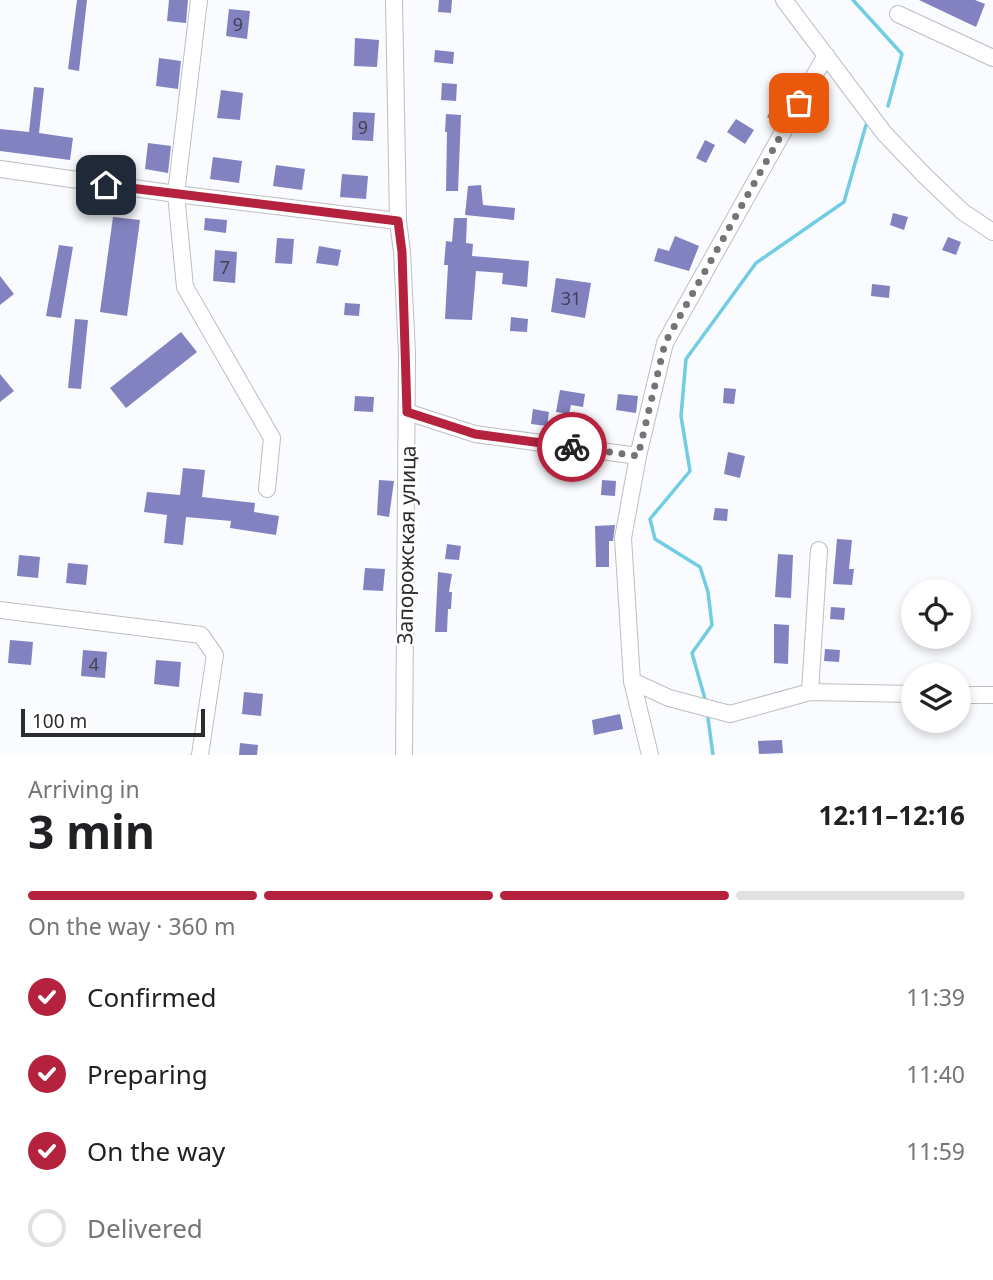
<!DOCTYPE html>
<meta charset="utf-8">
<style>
:root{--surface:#fff;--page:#f2f2f2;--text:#202124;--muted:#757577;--line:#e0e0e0;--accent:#b4223e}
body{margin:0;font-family:"Noto Sans",sans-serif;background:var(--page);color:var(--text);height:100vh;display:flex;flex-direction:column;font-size:26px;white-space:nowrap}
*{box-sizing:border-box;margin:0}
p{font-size:23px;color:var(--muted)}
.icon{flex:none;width:38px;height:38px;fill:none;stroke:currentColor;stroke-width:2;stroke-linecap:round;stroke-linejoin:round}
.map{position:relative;height:755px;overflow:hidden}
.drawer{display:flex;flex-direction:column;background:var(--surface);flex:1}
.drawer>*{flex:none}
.buttons{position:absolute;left:901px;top:579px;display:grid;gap:14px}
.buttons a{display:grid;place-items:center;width:70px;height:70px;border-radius:50%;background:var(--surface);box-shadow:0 4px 10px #0003;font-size:35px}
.scale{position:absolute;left:21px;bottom:18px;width:184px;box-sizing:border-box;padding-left:7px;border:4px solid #2b2c2d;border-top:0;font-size:19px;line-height:24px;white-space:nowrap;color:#2b2c2d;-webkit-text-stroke:5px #fff;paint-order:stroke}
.pin{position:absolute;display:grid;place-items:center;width:60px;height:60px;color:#fff;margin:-30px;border-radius:14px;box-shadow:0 4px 10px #0006}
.courier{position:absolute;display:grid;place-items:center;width:70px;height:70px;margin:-35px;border:5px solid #b4223e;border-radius:50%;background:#fff;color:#222;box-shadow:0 2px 9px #0007}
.summary em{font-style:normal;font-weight:700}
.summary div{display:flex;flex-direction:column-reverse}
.summary{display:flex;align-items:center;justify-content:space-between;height:119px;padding:0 28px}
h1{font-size:46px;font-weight:700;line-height:52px}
.bar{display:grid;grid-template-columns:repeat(4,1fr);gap:10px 7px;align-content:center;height:84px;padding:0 28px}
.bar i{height:9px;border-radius:5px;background:var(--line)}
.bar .current{background:var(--accent)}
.bar p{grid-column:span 4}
ol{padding:0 28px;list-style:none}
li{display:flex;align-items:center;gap:21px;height:77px}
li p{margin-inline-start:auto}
li .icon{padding:7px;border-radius:50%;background:var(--accent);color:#fff;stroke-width:4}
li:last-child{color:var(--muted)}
li i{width:38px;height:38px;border:4px solid var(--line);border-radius:50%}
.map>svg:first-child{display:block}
</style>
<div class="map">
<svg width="993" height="755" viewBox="0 0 993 755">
<rect width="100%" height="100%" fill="#f9fbfe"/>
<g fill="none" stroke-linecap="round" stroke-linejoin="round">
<g stroke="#70cde2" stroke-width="3.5">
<polyline points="853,0 902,54 888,106"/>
<polyline points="705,699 692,653 712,625 708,592 700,567 655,539 650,519 690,471 681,416 686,359 756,263 844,202 866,125"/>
<polyline points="708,718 713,755"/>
</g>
</g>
<g fill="#8282c0">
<polygon points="77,0 87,0 79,71 68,69"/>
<polygon points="169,0 188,0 186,23 167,21"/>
<polygon points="439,0 452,0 451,13 438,12"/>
<polygon points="919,0 975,0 985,4 976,27"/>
<polygon points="229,9 250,11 247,39 226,36"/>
<polygon points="355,38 379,40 377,67 354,66"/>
<polygon points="435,50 454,52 453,64 434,62"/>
<polygon points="159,58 181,61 178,89 156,86"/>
<polygon points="442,83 457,84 456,101 441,100"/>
<polygon points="34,87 44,88 39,133 73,138 70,160 0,151 0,129 29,132"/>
<polygon points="221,90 243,93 240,120 217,118"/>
<polygon points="776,102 785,107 776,122 767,117"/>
<polygon points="353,112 375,113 373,141 352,140"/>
<polygon points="446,114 461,115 458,191 446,191 447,132 445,132"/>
<polygon points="736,119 754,130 745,144 727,132"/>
<polygon points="705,140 715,145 706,163 696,158"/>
<polygon points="148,143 171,146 168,173 145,169"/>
<polygon points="213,157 242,161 239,183 210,179"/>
<polygon points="276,165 305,169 302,190 273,186"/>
<polygon points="342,174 368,176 366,199 340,197"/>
<polygon points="481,185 483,205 515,208 514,220 465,215 468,186"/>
<polygon points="893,213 908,217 904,230 890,225"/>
<polygon points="113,217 140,220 127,316 100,312"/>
<polygon points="205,218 227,220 226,233 204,230"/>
<polygon points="454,218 467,218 466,243 473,244 472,256 529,261 527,287 502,284 503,273 476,271 472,320 445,319 448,265 444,265 446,241 452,242"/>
<polygon points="675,236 699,246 689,271 654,261 658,248 669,251"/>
<polygon points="948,237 961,242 956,255 942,250"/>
<polygon points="277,238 294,239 292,264 275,263"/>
<polygon points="59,245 73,247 61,318 46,316"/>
<polygon points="319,246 341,250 338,266 316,263"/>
<polygon points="215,250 237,252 235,283 213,281"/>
<polygon points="0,276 14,294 0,305"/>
<polygon points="556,278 591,283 585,318 551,312"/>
<polygon points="872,284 890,286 889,298 871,296"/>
<polygon points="345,303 360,304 359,316 344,315"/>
<polygon points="511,317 528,319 527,332 510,331"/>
<polygon points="75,319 88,320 81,389 68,388"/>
<polygon points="181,332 197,352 126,408 110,388"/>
<polygon points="0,374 14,391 0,402"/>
<polygon points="724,388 736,389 734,404 723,403"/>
<polygon points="560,390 585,394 583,407 571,405 569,414 556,412"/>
<polygon points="618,394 638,396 636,413 616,410"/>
<polygon points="355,396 374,397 373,412 354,411"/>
<polygon points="533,409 549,412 547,426 531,424"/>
<polygon points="728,452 745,456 740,478 724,474"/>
<polygon points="183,468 205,470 202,497 255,503 254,512 279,516 276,535 230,528 231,521 186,517 183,545 164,543 167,515 144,512 147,492 180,495"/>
<polygon points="379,480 394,481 389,517 377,515"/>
<polygon points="602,480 616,481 615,496 601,495"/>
<polygon points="715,508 728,509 727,521 713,520"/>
<polygon points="615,525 613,541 609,541 609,567 596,567 595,526"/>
<polygon points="837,539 852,540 849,569 854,569 852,585 833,584"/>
<polygon points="447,544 461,546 459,560 445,559"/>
<polygon points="778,554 793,555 791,598 775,597"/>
<polygon points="19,555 40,557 38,578 17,576"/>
<polygon points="68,563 88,565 86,585 66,583"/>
<polygon points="365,568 385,569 383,591 363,590"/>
<polygon points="438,572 452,574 449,592 452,592 451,609 448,609 447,632 435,632"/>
<polygon points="831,607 845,608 844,620 830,619"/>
<polygon points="774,624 789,625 788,664 774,663"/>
<polygon points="10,640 33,642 31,665 8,663"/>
<polygon points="825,649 840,650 839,662 824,661"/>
<polygon points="83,650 107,652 105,678 81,676"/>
<polygon points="156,660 181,662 179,687 154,684"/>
<polygon points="244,692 263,694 261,716 242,714"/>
<polygon points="620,714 623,729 594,735 592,720"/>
<polygon points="782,740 783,753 759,754 758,741"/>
<polygon points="240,743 258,745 257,755 239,755"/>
</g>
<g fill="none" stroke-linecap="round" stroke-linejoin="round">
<defs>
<g id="minor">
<polyline points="199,0 176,194 185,287 272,438 267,489"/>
<polyline points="394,0 398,221 402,252 407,354 404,755"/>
<polyline points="784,0 884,133 925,176 963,212 993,232"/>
<polyline points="898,14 993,58"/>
<polyline points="0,169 176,194 398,221"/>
<polyline points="407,412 475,434 638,456"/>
<polyline points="0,610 201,635 215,655 200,755"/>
<polyline points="632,681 669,698 730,714 810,692 914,694"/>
<polyline points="810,692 819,550"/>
<polyline points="959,695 993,695"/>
<polyline points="650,755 632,681 623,538 638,456 665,343 826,55"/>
</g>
</defs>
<use href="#minor" stroke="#bcbec1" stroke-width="18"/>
<use href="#minor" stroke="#fff" stroke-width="16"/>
</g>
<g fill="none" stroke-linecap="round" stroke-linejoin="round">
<polyline stroke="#737476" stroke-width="7" stroke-dasharray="0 12.6" points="572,447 638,456 665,343 799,103"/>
<polyline stroke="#b4223e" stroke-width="9" points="106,185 398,221 402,252 407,412 475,434 572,447"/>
</g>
<g text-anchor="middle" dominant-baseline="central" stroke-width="5" stroke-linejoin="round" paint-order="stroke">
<g font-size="18" fill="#414252">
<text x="238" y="24">9</text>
<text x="363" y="127">9</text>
<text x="225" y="267">7</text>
<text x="571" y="298">31</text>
<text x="94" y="664">4</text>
</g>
<g font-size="21" fill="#2b2c2d" stroke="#fff">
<text transform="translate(406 545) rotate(-89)">Запорожская улица</text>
</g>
</g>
</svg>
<div class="buttons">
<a><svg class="icon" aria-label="locate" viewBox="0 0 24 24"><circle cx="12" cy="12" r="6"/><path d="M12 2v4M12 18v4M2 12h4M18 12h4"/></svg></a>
<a><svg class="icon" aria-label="layers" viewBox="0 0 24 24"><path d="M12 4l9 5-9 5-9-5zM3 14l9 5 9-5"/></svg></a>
</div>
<div class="scale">100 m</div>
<div class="pin" style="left:799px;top:103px;background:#ea580c"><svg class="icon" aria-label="bag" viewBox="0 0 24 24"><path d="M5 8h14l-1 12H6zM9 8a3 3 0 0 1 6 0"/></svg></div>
<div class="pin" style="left:106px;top:185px;background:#1f2937"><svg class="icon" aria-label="home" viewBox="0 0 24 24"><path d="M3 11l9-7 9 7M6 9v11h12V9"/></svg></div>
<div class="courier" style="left:572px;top:447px"><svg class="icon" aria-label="bike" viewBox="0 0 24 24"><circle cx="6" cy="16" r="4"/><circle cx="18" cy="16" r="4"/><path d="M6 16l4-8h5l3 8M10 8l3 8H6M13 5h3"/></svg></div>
</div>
<section class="drawer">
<div class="summary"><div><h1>3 min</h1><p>Arriving in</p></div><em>12:11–12:16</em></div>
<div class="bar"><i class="current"></i><i class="current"></i><i class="current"></i><i></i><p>On the way · 360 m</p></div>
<ol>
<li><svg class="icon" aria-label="check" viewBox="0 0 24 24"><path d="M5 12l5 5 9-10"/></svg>Confirmed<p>11:39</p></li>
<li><svg class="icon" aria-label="check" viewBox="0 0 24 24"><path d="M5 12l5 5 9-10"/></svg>Preparing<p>11:40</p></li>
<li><svg class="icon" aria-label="check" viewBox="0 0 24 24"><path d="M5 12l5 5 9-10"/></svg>On the way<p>11:59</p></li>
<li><i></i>Delivered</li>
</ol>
</section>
